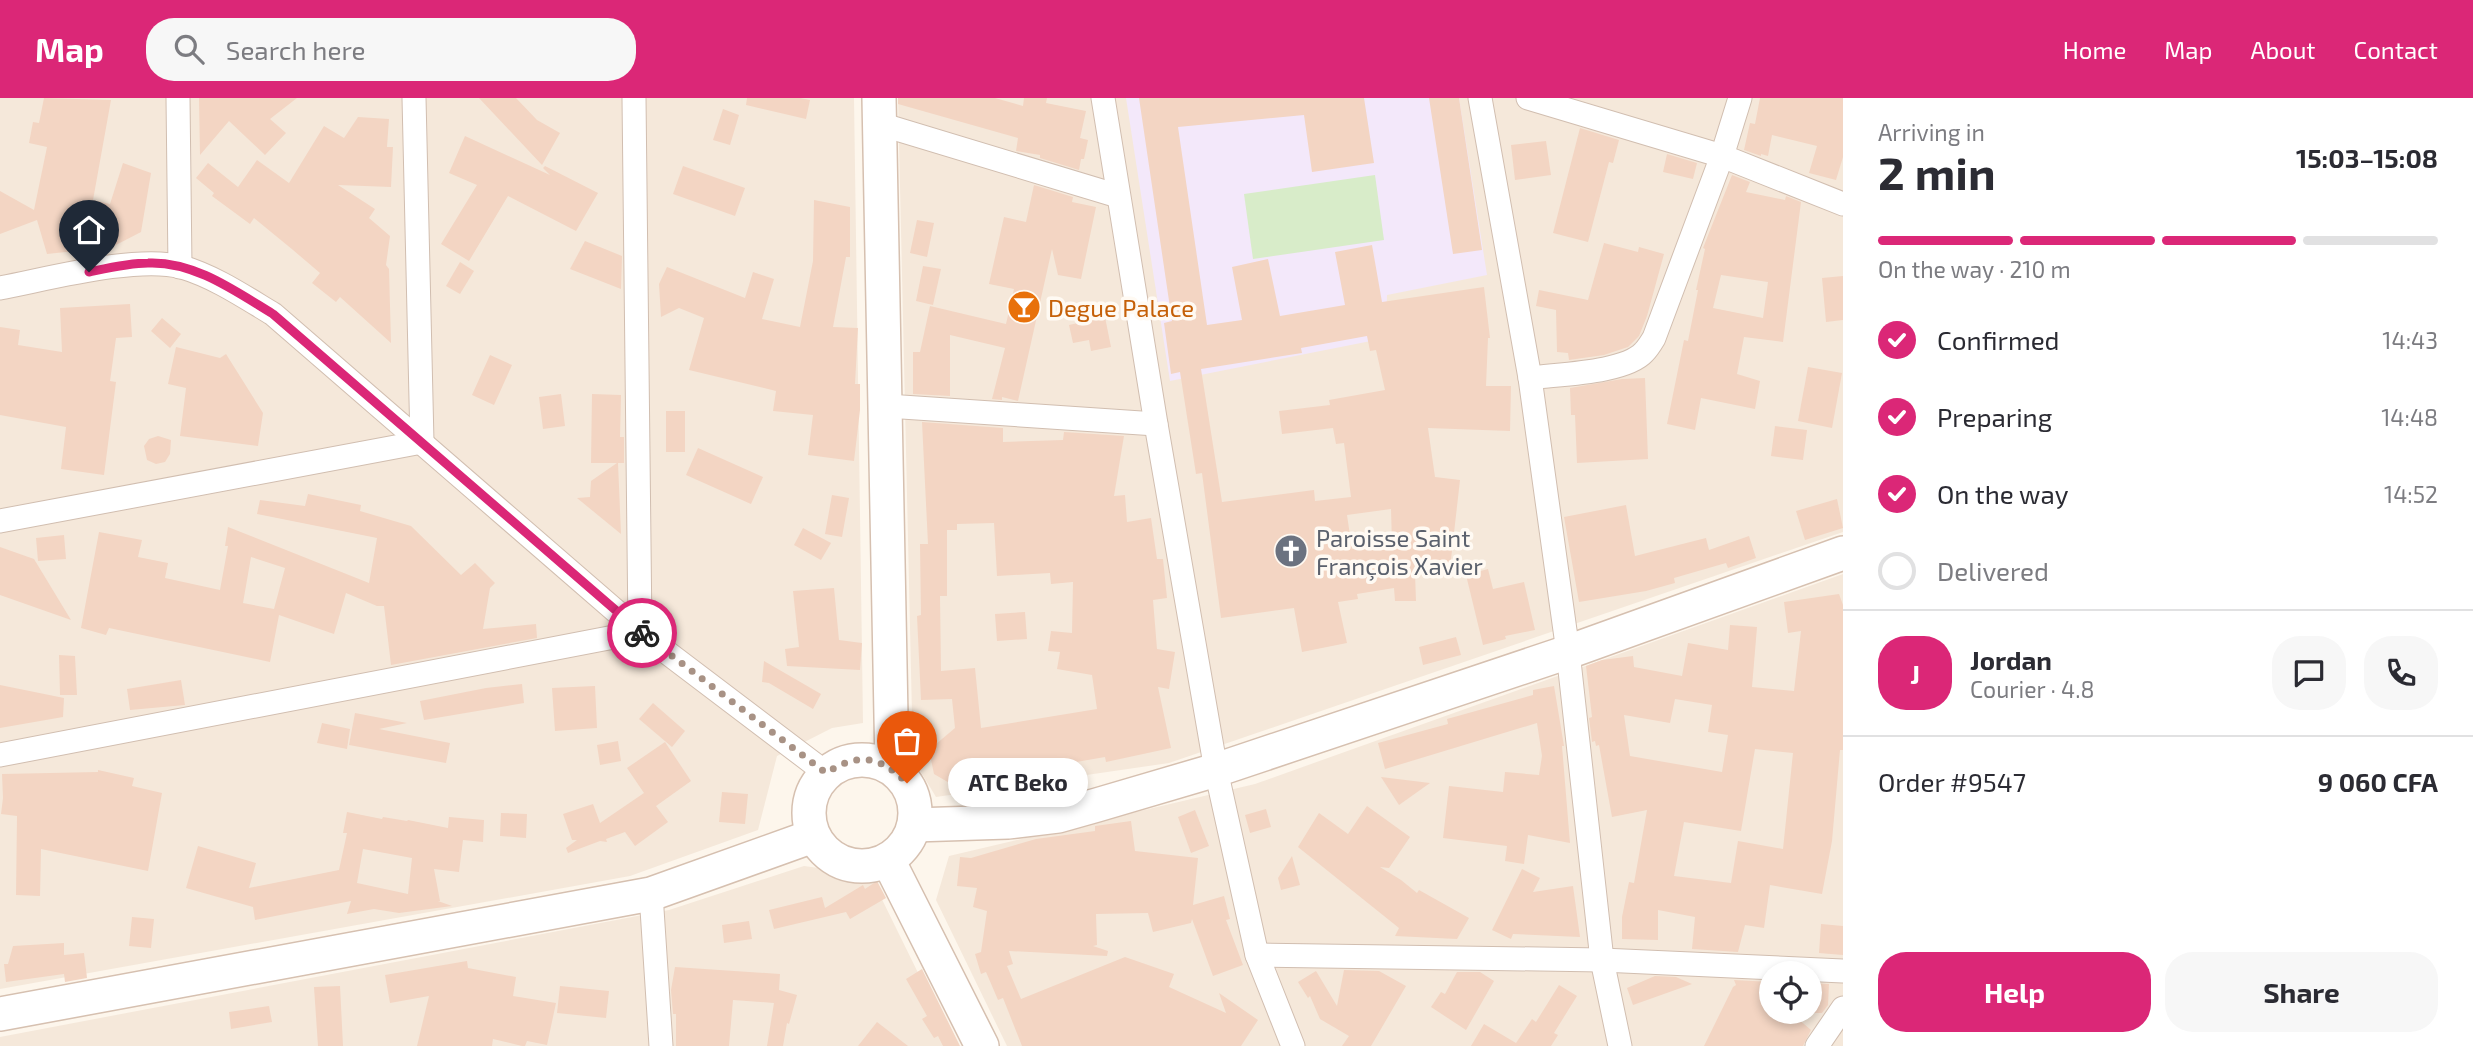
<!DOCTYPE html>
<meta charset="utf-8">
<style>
:root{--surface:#fff;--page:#f7f7f7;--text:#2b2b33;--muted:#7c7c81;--line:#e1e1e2;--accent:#db2777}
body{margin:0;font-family:"Exo 2",sans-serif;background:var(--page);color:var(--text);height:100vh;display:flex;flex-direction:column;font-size:26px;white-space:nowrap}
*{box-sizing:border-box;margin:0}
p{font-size:23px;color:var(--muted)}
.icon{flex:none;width:38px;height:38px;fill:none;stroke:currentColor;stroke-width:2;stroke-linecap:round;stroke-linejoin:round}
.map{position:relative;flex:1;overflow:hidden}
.details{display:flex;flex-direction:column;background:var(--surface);width:630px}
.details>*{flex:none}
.fabs{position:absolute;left:1759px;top:863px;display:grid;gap:14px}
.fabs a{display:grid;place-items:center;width:63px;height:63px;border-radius:50%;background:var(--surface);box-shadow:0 4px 10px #0003;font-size:35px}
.pin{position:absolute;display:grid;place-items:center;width:60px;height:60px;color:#fff;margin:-72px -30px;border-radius:50% 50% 50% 0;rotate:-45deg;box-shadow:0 0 7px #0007}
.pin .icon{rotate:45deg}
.courier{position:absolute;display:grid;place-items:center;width:70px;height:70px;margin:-35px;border:5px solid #db2777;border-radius:50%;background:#fff;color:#222;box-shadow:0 2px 9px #0007}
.bubble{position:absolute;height:49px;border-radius:24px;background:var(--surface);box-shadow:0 4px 10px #0003;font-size:23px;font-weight:700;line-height:49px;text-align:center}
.summary em{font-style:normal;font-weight:700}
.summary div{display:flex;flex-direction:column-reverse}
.summary{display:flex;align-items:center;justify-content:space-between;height:119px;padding:0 35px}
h1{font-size:46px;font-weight:700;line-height:52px}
.bar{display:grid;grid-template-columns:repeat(4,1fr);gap:10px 7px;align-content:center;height:84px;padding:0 35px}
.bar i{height:9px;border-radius:5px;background:var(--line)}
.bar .selected{background:var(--accent)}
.bar p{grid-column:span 4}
.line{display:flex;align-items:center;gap:18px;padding:0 35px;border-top:2px solid var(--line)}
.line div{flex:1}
.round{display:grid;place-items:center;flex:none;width:74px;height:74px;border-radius:28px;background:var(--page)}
ol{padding:0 35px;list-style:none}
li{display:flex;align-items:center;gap:21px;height:77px}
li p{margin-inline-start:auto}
li .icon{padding:7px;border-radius:50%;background:var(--accent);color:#fff;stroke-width:4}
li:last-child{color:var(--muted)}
li i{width:38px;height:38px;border:4px solid var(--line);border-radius:50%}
.primary-button{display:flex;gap:14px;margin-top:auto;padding:14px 35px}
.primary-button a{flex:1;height:80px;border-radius:28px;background:var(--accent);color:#fff;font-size:28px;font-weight:700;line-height:80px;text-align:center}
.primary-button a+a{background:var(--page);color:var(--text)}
header{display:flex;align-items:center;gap:42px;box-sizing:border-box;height:98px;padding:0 35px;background:var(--accent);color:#fff}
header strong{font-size:33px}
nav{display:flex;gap:38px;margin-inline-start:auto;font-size:24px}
.search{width:490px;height:63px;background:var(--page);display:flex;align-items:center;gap:18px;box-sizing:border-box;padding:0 24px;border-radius:28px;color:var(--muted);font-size:26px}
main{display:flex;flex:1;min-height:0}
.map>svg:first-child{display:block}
</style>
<header>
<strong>Map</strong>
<div class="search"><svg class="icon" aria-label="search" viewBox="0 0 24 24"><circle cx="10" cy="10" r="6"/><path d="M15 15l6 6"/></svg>Search here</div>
<nav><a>Home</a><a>Map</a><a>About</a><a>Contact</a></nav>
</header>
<main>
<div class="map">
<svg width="1843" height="948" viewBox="0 0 1843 948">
<rect width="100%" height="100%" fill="#fdf6ec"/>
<g fill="#f5e8da" fill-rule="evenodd">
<polygon points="0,0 854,0 863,625 832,630 777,658 758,732 630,778 0,891"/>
<polygon points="898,0 1843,0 1843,434 1169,665 936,699 913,661"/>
<path d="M 1843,476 L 1843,948 L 1007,948 L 936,802 L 949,758 L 1255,686 ZM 1771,875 L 1810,875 L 1810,914 L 1771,914 Z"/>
<polygon points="804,768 870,777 954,948 0,948 0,939 669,812"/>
</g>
<polygon fill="#f3e8fa" points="1126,0 1459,0 1487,177 1387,197 1386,240 1170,283"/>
<polygon fill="#d8ecc9" points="1375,77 1384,142 1253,161 1244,96"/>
<g fill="#f3d5c3" fill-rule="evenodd">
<polygon points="44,0 111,2 93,102 110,106 123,65 151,75 141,134 112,149 47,156 37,122 0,136 0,93 34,112 47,49 29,45 33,24 39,25"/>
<polygon points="199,0 297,0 270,21 286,35 265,57 229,23 200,57"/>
<polygon points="479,0 516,0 537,22 560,35 542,67"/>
<polygon points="747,0 800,0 810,2 806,21 746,7"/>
<polygon points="898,0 995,0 1023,8 1024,0 1047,0 1046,5 1086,13 1080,40 1088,42 1084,61 1081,61 1079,72 1040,60 1040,57 1016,53 1018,40 898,6"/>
<path d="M 1139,0 L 1364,0 L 1374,65 L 1312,74 L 1304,17 L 1178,29 L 1207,227 L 1242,222 L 1232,169 L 1268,161 L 1280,218 L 1345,207 L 1335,154 L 1372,147 L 1382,204 L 1484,189 L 1490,240 L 1488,240 L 1486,288 L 1511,288 L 1510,333 L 1428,330 L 1435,379 L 1460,382 L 1449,479 L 1415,475 L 1416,503 L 1395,503 L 1394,490 L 1357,496 L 1358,501 L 1338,504 L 1347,545 L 1302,554 L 1294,510 L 1221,520 L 1202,375 L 1196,376 L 1180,274 L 1171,276 L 1164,225 L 1172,223 ZM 1367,238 L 1370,253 L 1376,252 L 1385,292 L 1329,302 L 1330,307 L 1279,313 L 1282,336 L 1333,330 L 1336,346 L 1344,345 L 1351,399 L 1315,403 L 1314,392 L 1222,404 L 1201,271 L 1302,255 L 1301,250 ZM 1391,411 L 1392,446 L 1352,451 L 1347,417 Z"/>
<polygon points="1429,0 1459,0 1482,152 1453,156"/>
<polygon points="1760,0 1843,0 1843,59 1836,82 1809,75 1817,48 1772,37 1768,58 1761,56 1761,58 1744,52 1750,25 1755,26"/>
<polygon points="723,11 739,17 730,47 713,42"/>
<polygon points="358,19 389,21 387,49 393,49 391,89 338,87 375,111 369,120 390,138 386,167 389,171 391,245 340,199 336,204 312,185 320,175 293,152 254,120 250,126 212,98 214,95 196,80 208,65 238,89 257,62 289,85 324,28 344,40"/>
<polygon points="1580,30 1619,42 1613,65 1609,64 1588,144 1553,135"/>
<polygon points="465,38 550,77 543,70 545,68 598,95 576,133 508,98 469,163 441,146 477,87 449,75"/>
<polygon points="1546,43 1551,77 1515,82 1511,47"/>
<polygon points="1667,56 1697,65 1693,81 1663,74"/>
<polygon points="683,68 745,90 735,118 673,96"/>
<path d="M 1732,77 L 1750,84 L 1746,94 L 1785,102 L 1786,98 L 1801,104 L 1783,244 L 1744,239 L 1737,276 L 1760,283 L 1755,311 L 1701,300 L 1695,332 L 1667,326 L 1684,242 L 1688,243 L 1698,192 L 1696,192 L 1705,151 L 1703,150 ZM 1721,177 L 1768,184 L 1763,220 L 1713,210 Z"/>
<polygon points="1034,87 1073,99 1072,104 1096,109 1081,181 1058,177 1052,151 1018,303 1002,299 1002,302 992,301 1005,250 950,237 950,298 913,296 913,254 920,254 930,208 1006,226 1014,191 989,186 1004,119 1026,124"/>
<polygon points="814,102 850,109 850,159 846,159 833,229 858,230 855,286 860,286 860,312 854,363 808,357 813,317 773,313 776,293 689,272 704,220 679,210 661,219 659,186 667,169 745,200 753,174 774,181 762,221 800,229 813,163"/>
<polygon points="917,122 934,125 927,159 910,155"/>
<polygon points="585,143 622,158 621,191 570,171"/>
<polygon points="1604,145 1638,154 1639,149 1664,156 1647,218 1639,238 1628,249 1604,257 1569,262 1568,255 1557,254 1556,212 1536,208 1539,192 1588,202"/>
<polygon points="460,164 474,173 460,196 446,188"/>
<polygon points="923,168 941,171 933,207 916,203"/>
<polygon points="1843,178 1843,222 1826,224 1822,180"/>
<polygon points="130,206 132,239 116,240 110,283 116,284 104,377 61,371 66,329 0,317 0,229 20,232 18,247 62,254 60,210"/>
<polygon points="1105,219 1111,249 1091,253 1089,242 1073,245 1069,227"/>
<polygon points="162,220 181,236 170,250 151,233"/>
<polygon points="176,249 220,260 226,256 263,315 258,348 180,338 186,290 168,286"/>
<polygon points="490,257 512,267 494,307 472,297"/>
<polygon points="1808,269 1842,275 1832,330 1798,323"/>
<polygon points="1645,280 1648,361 1577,365 1575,317 1571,317 1570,290 1622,281"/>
<polygon points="561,296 565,328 543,331 539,299"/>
<polygon points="592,296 621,297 620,339 624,339 624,365 618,365 621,436 577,400 590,399 591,383 617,365 591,365"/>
<rect x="666" y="313" width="19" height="41"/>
<path d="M 922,324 L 1003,330 L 1003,344 L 1063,342 L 1064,334 L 1124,338 L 1114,398 L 1125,397 L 1127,424 L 1151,420 L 1157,461 L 1163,461 L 1167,500 L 1153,502 L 1157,551 L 1175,554 L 1169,591 L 1158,589 L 1171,650 L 1106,664 L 1105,659 L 1036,671 L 1036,673 L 984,682 L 985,685 L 958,690 L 934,676 L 929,652 L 955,630 L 952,601 L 921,602 L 917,518 L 921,517 L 920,446 L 928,446 ZM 994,425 L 997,478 L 1050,475 L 1051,486 L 1073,484 L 1072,535 L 1051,533 L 1048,553 L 1060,554 L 1057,571 L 1092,577 L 1097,611 L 981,630 L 975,570 L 941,573 L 940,498 L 947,498 L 947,432 L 957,432 L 957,426 Z"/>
<polygon points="1775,328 1807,332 1803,362 1771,358"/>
<polygon points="158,338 171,342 170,356 165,364 156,366 147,362 144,348 149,341"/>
<polygon points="698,350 763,379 751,406 686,377"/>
<path d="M 308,396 L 361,407 L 360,413 L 411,428 L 461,477 L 475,465 L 495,485 L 490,490 L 483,531 L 536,526 L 537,540 L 391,567 L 384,508 L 377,508 L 346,495 L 334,536 L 279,517 L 270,564 L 109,530 L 106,537 L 81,530 L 99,434 L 142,442 L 138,459 L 168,465 L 165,480 L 220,492 L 228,448 L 225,448 L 228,429 L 369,485 L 377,440 L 257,416 L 260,402 L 305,408 ZM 251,459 L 285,470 L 274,511 L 243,505 Z"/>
<polygon points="832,397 849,400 842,439 825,436"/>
<polygon points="1837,401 1843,430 1805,442 1796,413"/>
<polygon points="1626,407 1635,458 1706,440 1709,452 1749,438 1756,460 1728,470 1726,465 1674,480 1675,485 1646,493 1579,504 1564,419"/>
<polygon points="803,430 831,445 821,462 794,447"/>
<polygon points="64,437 66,461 38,463 36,440"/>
<polygon points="0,449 34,461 71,522 0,497"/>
<polygon points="1488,471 1493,491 1524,484 1535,532 1505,538 1506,541 1483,547 1466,477"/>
<polygon points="834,490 839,542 862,545 860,572 787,568 785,551 799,549 793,493"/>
<path d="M 1839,496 L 1843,507 L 1843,652 L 1840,652 L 1832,743 L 1822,796 L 1770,787 L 1764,830 L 1745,827 L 1738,854 L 1692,851 L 1695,819 L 1658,812 L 1658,842 L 1622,841 L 1622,819 L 1629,784 L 1634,785 L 1647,712 L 1612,719 L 1599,647 L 1596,648 L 1595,643 L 1592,644 L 1589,620 L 1592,619 L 1586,568 L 1602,562 L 1633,558 L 1634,569 L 1682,578 L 1688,545 L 1728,552 L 1730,527 L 1757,529 L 1752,589 L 1794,593 L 1801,533 L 1788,535 L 1784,504 ZM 1675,601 L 1712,607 L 1708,634 L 1728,637 L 1722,674 L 1630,658 L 1624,617 L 1670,625 ZM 1755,651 L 1793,655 L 1783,751 L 1738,743 L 1731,785 L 1674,778 L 1684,724 L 1741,733 Z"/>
<polygon points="1025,514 1027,541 997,543 995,516"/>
<polygon points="1456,539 1461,557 1423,567 1419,549"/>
<polygon points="59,557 75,558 77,597 60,597"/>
<polygon points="764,563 821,596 813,611 769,585 762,584"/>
<polygon points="181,582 185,607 130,612 127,591"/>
<polygon points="522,586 524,605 424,622 420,603 486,590"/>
<polygon points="0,587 64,600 63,619 0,630"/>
<polygon points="595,588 597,630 555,633 552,590"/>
<polygon points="1554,588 1564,648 1562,648 1570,745 1528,737 1524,766 1505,763 1507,748 1443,740 1449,688 1503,694 1505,674 1539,677 1542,658 1537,625 1385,671 1378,645 1448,626 1447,621 1533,597 1533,592"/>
<polygon points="653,605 685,633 672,649 639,621"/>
<polygon points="355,615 407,625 379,631 450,645 446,665 349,647"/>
<polygon points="322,625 350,631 347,651 317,645"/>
<polygon points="618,643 621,663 600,667 597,647"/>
<polygon points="665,644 691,683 656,708 668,724 635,748 625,734 606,741 607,744 600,743 568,755 566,750 577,742 572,742 563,716 593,706 600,725 644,695 627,670"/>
<polygon points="98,672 134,680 132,688 162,695 148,773 41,751 40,798 16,797 17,718 1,716 3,700 2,676 98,674"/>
<polygon points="1381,679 1430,685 1399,707"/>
<polygon points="722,694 748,696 745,726 719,724"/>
<polygon points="1367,708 1410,739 1389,770 1380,769 1401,782 1417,795 1419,792 1469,820 1457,841 1395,838 1399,830 1298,749 1319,715 1348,736"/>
<polygon points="1266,711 1271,729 1250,735 1245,717"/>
<polygon points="1195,712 1209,748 1191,755 1178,719"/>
<path d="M 347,714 L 382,721 L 383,719 L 407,723 L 408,722 L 448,730 L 449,719 L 484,722 L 483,744 L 463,742 L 459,774 L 434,771 L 440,803 L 438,803 L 452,808 L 399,815 L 374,811 L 347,816 L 351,803 L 255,822 L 253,809 L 186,790 L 198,748 L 256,765 L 249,790 L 339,772 L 347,735 L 343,735 ZM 363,751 L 412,760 L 408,796 L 357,785 Z"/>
<polygon points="501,715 527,716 526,740 500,738"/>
<polygon points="1131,723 1135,753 1198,760 1193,807 1224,798 1230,821 1226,822 1243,867 1213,878 1192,821 1191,825 1153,834 1148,815 1096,816 1097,847 1093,848 1108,853 1107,858 1009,853 1013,866 1007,868 1021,901 1125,859 1174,876 1169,889 1226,915 1219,895 1258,922 1241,948 1022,948 1003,900 998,902 986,874 981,876 975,856 981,854 987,813 973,809 977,790 957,788 960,759 971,760 1036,741 1095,733 1095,728"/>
<polygon points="1292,758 1300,787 1281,792 1278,780"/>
<polygon points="1522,771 1540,780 1533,794 1573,788 1580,839 1513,836 1511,841 1492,832"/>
<polygon points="877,783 886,800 850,821 846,814 774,831 769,812 822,799 825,810 863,787 865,791"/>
<polygon points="132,819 154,821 151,850 129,848"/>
<polygon points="749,823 752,841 724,845 722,827"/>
<polygon points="1821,826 1843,828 1843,857 1819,855"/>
<polygon points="64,845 64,857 84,855 87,880 65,884 64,876 6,884 4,866 8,866 13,848"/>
<polygon points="467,863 468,870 516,879 513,898 556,905 547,947 527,943 525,948 522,948 493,941 492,948 417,948 429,898 390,905 385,877"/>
<polygon points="675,869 780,876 779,892 797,897 789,926 787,925 783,948 767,948 774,905 733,902 729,948 676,948 676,916 673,916 671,892"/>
<polygon points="922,871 960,948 943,948 938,938 934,940 922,921 927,918 906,881"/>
<polygon points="1344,872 1379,873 1406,888 1371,948 1342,948 1349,938 1320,921 1310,898 1308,900 1298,884 1316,873 1337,908"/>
<polygon points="1457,874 1480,874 1494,883 1466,932 1431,909 1441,894 1445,896"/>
<polygon points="1655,878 1676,879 1692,886 1633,907 1627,890"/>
<polygon points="1734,882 1771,884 1771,914 1790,914 1811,932 1803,948 1704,948 1733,889 1736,887"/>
<polygon points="1810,885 1829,886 1828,907 1822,915 1810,915"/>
<polygon points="1559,887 1577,898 1554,935 1558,937 1551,948 1471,948 1484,926 1516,945 1532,921 1536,924"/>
<polygon points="340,888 343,948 318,948 314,889"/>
<polygon points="560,888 609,893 606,920 557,915"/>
<polygon points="269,908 272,924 231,931 229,914"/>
<polygon points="877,924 908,948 858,948"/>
</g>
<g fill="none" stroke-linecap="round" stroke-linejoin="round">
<defs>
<g id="street">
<polyline points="178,0 180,169"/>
<polyline points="1103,0 1156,326 1216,672 1257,857 1293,948"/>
<polyline points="1480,0 1530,280 1568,554 1602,862 1620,948"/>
<polyline points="1528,0 1722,58 1843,106"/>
<polyline points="880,26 1118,98"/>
<path d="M 0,190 C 48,181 136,157 182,169 C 215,179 243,198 273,216 L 640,534 L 826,675"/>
<path d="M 1530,280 C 1558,276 1625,275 1644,254 C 1648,250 1651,245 1654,240 L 1722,58 L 1740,0"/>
<polyline points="887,308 1156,326"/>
<polyline points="0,423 422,344 414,0"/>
<polyline points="0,657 640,534 634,0"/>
<polyline points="651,796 661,948"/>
<polyline points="1257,857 1602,862 1843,873"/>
<polyline points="1817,948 1843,910"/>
</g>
<g id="secondary">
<polyline points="879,0 892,670"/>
<circle cx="862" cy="715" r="53"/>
<polyline points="914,727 1008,724 1058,718 1097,707 1216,672 1568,554 1843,455"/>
<polyline points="888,762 982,948"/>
<polyline points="0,916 651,796 813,738"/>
</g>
</defs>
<use href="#street" stroke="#d1beb0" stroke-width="25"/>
<use href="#secondary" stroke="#d6c0b0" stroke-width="36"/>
<use href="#street" stroke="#fff" stroke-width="23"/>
<use href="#secondary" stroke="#fff" stroke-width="33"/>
</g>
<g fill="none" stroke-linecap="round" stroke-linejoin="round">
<path stroke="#a89285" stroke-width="7" stroke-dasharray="0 12.6" d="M 642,535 L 826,675 C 859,654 880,658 907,685"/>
<path stroke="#db2777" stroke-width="9" d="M 89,174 C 108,170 129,165 148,165 C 194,163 235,193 273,216 L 642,535"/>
</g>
<defs>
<symbol id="bar-disc" viewBox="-11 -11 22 22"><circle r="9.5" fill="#e8710a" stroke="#fffaf3"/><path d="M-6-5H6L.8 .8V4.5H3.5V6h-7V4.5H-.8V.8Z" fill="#fff"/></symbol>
<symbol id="church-disc" viewBox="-11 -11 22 22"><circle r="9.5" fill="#6b7280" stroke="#fffaf3"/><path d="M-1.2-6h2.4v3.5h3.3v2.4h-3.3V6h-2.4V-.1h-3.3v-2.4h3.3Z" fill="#fff"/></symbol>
</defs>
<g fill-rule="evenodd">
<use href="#bar-disc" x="1005" y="190" width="38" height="38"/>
<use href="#church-disc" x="1272" y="434" width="38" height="38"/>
</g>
<g text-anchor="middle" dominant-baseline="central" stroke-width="7" stroke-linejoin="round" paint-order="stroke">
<g font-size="24" fill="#c56008" stroke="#fffaf3" text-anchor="start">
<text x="1048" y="209">Degue Palace</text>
</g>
<g font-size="24" fill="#5b616d" stroke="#fffaf3" text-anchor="start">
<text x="1316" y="439">Paroisse Saint<tspan x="1316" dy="28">François Xavier</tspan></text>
</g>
</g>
</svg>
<div class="fabs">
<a><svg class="icon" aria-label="locate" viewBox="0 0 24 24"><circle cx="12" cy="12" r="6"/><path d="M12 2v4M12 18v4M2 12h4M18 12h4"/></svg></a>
</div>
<div class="pin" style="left:907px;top:685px;background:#ea580c"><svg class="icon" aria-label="bag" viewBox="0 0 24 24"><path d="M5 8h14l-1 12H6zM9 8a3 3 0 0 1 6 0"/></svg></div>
<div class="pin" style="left:89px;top:174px;background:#1f2937"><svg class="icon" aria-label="home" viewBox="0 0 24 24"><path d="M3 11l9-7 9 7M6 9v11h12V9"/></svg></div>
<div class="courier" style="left:642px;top:535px"><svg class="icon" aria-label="bike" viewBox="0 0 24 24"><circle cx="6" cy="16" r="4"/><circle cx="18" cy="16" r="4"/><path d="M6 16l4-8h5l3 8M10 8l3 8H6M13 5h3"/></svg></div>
<div class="bubble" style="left:948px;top:660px;width:140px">ATC Beko</div>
</div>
<section class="details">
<div class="summary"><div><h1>2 min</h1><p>Arriving in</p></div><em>15:03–15:08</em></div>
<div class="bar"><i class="selected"></i><i class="selected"></i><i class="selected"></i><i></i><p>On the way · 210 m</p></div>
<ol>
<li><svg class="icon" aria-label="check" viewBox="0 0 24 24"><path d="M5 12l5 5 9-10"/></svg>Confirmed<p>14:43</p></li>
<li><svg class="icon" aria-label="check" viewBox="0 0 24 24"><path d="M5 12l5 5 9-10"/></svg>Preparing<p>14:48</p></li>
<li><svg class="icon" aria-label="check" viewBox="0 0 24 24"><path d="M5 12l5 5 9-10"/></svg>On the way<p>14:52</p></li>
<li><i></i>Delivered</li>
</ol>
<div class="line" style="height:126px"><b class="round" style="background:var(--accent);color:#fff">J</b><div><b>Jordan</b><p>Courier · 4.8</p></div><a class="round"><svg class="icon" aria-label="chat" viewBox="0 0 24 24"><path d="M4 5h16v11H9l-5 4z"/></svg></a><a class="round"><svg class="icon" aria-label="phone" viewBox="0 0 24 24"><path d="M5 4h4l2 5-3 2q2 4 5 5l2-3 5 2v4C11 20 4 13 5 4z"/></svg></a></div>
<div class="line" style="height:91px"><div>Order #9547</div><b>9 060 CFA</b></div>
<div class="primary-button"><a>Help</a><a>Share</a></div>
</section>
</main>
